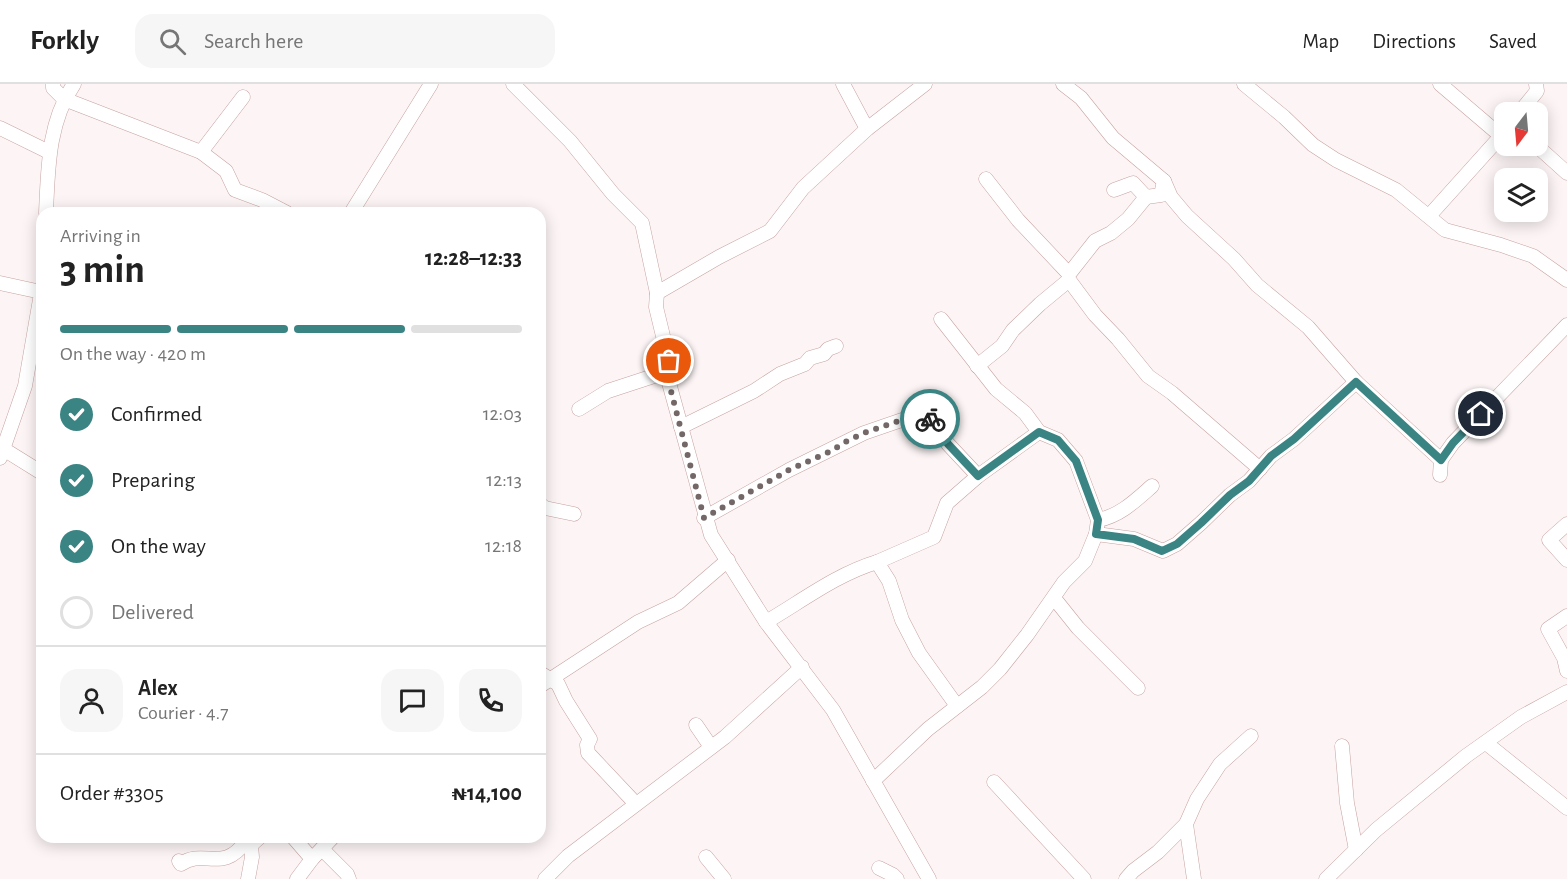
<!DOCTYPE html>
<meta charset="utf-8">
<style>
:root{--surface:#fff;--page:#f6f6f6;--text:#222;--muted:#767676;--line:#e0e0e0;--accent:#3b8484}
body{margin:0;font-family:"Alegreya Sans",sans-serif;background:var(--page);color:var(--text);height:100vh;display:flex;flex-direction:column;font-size:22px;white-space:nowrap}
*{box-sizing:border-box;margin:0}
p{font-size:20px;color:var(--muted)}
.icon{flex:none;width:33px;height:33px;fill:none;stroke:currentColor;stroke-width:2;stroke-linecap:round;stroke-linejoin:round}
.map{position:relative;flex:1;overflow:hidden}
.drawer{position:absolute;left:36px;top:123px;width:510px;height:636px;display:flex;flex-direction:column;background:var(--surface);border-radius:18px;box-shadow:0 3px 15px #0003}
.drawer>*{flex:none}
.needle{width:39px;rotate:196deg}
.controls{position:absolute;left:1494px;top:18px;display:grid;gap:12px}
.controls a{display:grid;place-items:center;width:54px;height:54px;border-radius:12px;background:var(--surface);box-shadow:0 3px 15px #0003;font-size:30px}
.pin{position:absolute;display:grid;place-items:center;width:51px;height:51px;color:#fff;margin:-26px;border:3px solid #fff;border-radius:50%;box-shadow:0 2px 6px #0007}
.courier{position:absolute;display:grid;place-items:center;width:60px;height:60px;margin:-30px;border:4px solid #3b8484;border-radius:50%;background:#fff;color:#222;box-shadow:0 2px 8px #0007}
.overview em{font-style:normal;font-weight:600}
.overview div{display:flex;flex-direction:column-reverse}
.overview{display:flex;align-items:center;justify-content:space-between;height:102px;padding:0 24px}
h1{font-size:39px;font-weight:600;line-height:45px}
.bar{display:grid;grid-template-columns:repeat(4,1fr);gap:9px 6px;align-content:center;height:72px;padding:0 24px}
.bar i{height:8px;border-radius:4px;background:var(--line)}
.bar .selected{background:var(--accent)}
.bar p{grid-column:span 4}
.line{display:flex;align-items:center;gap:15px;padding:0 24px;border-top:2px solid var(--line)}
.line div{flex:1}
.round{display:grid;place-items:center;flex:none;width:63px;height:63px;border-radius:18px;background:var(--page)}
ol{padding:0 24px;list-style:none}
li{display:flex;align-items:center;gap:18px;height:66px}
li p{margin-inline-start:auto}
li .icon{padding:6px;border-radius:50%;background:var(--accent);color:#fff;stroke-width:4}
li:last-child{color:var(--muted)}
li i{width:33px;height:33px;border:3px solid var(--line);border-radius:50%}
header{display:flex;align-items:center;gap:36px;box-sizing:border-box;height:84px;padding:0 30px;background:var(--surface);border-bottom:2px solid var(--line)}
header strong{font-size:28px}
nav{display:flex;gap:33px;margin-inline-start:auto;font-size:21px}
.search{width:420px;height:54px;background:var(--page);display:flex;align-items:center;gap:15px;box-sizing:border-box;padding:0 21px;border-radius:18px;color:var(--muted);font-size:22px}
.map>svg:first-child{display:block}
</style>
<header>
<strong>Forkly</strong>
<div class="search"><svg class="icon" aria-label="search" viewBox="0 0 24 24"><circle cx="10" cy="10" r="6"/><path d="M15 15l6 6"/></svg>Search here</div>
<nav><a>Map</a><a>Directions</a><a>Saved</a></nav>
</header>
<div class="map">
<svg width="1567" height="795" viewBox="0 0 1567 795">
<rect width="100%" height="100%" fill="#fdf5f5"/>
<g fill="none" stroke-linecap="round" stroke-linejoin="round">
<defs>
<g id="minor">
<polyline points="53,0 53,4 64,15 201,68 226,87 235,106 262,116 287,129"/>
<polyline points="513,0 570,57 613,110 642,139 657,209 656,223 669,277 666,288 711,451 766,538 833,626 929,795"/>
<polyline points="843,0 867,45"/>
<polyline points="1063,0 1081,14 1113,54 1164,97"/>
<polyline points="1244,0 1284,33 1313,61 1336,76 1396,106 1445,146 1501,161 1533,172 1567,196"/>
<polyline points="1440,0 1501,52 1504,47"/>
<polyline points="1520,28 1537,7 1536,0"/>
<polyline points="0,44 49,68"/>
<polyline points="1537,62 1567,89"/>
<polyline points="201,68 243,13"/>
<polyline points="986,95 1018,136 1069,190 1095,157 1111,149 1128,135 1146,113"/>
<path d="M 46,129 C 48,85 48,38 74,0"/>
<polyline points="351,129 431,0"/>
<polyline points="1429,132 1501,52"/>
<polyline points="0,199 41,208"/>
<polyline points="657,209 719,173 770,147 803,104 867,45 925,0"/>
<polyline points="941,235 996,305 1025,329 1039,348 1058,356 1076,377 1098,436"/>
<polyline points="977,282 1002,262 1013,246 1040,220 1069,196 1095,231 1118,255 1148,292 1172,309 1260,385"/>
<polyline points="1356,298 1441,376"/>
<polyline points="579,325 608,307 666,288"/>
<polyline points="681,343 754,307 780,290 805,280 810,274 824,270 828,265 836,262"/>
<polyline points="0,363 42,389"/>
<polyline points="0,374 25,302 42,204"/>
<polyline points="1440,391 1441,376 1453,359 1567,241"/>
<polyline points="540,420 545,424 574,430"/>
<polyline points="704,434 789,386 864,349 925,328 948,360 978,392 1039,348"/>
<polyline points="1567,440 1549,456 1567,476"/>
<polyline points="1096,450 1134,455 1163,467 1177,460 1201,439 1230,411 1249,397 1271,372 1294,355 1356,298 1308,243 1257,201 1234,175 1187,132 1171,113 1164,97 1161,111 1146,113 1133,99 1114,106"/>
<polyline points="877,478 934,453 947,419 978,392"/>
<polyline points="1054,514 1078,544 1138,604"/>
<polyline points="1567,532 1548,545 1564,574 1567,587"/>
<path d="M 766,538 C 802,517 837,490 877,478 L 889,497 L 902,536 L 919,569 L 957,622"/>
<polyline points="540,589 558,600 566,617 590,655 587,661 588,669 636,720"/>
<polyline points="540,602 638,538 678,519 728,476"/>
<polyline points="696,641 711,663"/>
<polyline points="1486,659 1567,724"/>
<polyline points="1342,662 1347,719 1356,766"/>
<path d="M 873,697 L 928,645 L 982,603 L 1000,585 L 1027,551 L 1064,498 L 1085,477 L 1096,450 L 1098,436 C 1120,432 1136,416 1152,402"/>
<polyline points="994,698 1084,795"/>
<polyline points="293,753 312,775"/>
<polyline points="322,765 347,790 349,795"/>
<polyline points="706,773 724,795"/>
<path d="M 179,777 L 181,780 C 204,764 223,790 246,757 L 253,759"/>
<polyline points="879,784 893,791 897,795"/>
<polyline points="248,795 252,773 251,761 260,753"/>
<polyline points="297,795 312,775 333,753"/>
<polyline points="545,795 568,772 725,653 802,583"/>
<polyline points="1126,795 1133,787 1158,768 1186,740"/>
<polyline points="1194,795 1186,740 1197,715 1220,680 1251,652"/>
<polyline points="1326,795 1376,746 1466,672 1521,633 1567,608"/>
</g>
</defs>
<use href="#minor" stroke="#c7a2a1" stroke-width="15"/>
<use href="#minor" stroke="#fff" stroke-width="14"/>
</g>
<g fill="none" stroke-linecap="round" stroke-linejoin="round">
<polyline stroke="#736767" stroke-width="6" stroke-dasharray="0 10.8" points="669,277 666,288 704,434 789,386 831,367 847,357 864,349 925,328 930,335"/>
<polyline stroke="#3b8484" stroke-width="8" points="930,335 948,360 978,392 1039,348 1058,356 1076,377 1098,436 1096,450 1134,455 1162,467 1177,460 1201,439 1230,411 1249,397 1271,372 1294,355 1356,298 1441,376 1453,359 1481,330"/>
</g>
</svg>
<div class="controls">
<a><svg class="needle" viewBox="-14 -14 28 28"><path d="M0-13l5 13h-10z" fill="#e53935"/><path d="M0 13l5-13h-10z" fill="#767676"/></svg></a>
<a><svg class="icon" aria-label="layers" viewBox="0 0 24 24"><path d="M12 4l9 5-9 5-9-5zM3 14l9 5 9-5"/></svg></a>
</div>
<div class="pin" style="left:669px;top:277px;background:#ea580c"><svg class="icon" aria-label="bag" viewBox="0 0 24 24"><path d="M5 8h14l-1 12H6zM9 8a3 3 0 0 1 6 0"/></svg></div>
<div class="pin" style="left:1481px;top:330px;background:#1f2937"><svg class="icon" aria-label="home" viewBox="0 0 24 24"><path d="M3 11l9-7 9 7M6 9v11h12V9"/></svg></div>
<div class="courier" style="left:930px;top:335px"><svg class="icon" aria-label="bike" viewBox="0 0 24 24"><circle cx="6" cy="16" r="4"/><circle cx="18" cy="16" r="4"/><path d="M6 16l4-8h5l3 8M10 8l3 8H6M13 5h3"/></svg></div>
<section class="drawer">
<div class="overview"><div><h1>3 min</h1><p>Arriving in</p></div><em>12:28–12:33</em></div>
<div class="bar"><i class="selected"></i><i class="selected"></i><i class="selected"></i><i></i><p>On the way · 420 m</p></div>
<ol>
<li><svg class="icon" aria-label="check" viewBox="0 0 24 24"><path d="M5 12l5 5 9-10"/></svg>Confirmed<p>12:03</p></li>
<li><svg class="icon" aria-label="check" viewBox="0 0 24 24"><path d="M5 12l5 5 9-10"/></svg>Preparing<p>12:13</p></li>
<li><svg class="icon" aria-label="check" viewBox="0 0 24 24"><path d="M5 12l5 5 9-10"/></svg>On the way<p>12:18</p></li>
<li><i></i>Delivered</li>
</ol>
<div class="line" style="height:108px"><a class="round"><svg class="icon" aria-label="person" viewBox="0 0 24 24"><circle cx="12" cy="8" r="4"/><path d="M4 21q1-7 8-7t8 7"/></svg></a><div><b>Alex</b><p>Courier · 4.7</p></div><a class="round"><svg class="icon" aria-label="chat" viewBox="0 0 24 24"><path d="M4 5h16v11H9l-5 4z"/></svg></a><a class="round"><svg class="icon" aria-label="phone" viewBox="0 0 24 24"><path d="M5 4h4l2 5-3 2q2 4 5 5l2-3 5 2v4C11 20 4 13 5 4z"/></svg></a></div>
<div class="line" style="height:78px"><div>Order #3305</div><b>₦14,100</b></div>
</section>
</div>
